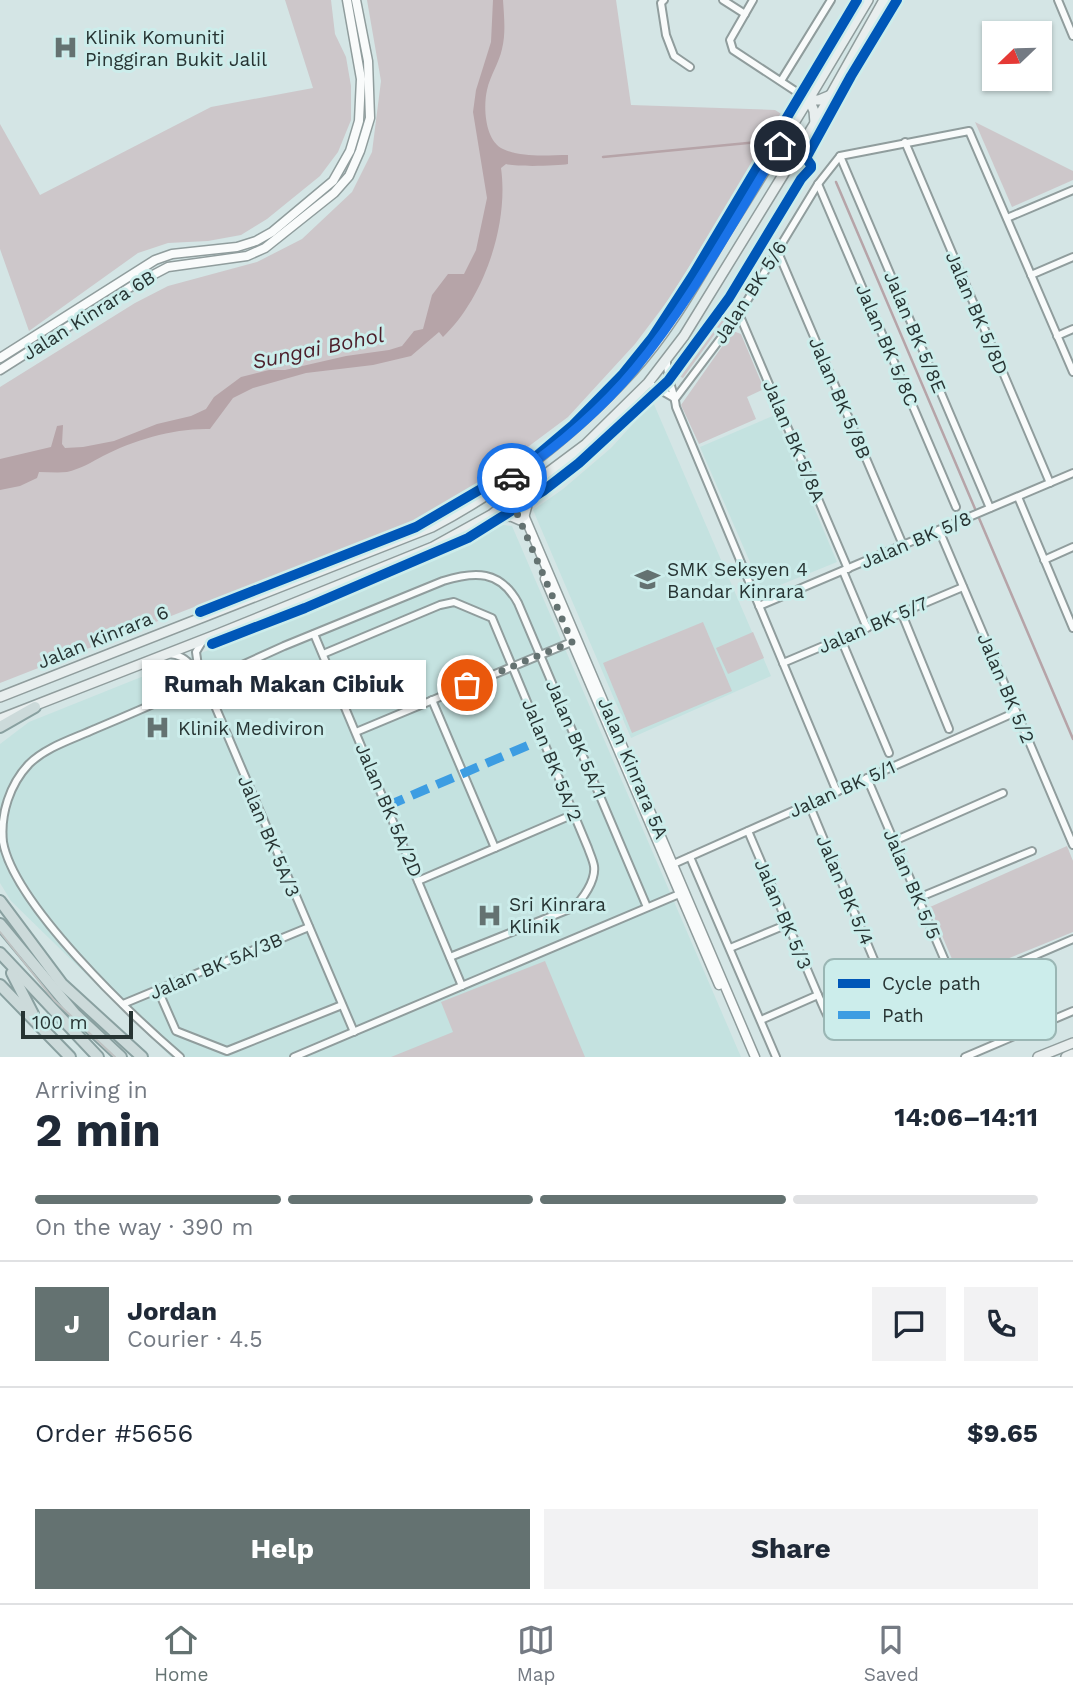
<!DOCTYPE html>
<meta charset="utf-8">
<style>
:root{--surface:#fff;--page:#f2f2f3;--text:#1f2937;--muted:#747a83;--line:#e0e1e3;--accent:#647271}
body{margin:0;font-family:"Work Sans",sans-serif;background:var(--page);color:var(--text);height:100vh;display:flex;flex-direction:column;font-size:26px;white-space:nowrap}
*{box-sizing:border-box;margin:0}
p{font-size:23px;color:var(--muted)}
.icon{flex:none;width:38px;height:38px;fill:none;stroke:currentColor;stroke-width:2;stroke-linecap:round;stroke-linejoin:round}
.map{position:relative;height:1057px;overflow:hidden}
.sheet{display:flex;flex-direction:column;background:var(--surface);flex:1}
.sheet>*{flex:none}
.needle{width:46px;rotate:247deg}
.buttons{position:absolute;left:982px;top:21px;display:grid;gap:14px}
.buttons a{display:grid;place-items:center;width:70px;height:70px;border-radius:0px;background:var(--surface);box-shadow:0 2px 5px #0004;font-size:35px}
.scale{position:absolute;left:21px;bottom:18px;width:112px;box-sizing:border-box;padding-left:7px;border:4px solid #273433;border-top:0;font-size:19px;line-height:24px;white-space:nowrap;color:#273433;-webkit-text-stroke:5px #ccedeb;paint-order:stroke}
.pin{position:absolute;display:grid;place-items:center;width:60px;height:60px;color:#fff;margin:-30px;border:4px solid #fff;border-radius:50%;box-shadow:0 2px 7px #0007}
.courier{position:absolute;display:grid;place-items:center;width:70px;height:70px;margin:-35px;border:5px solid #1a73e8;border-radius:50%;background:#fff;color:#222;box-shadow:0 2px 9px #0007}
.bubble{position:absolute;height:49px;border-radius:0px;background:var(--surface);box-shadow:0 2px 5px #0004;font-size:23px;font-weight:700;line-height:49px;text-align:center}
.headline em{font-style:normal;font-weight:700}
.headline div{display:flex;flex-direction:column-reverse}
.headline{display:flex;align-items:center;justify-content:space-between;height:119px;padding:0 35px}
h1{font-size:46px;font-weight:700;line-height:52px}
.bar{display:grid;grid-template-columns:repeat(4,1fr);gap:10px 7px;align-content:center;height:84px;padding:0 35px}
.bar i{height:9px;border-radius:5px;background:var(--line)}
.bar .active{background:var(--accent)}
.bar p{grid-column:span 4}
.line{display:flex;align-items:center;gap:18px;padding:0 35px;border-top:2px solid var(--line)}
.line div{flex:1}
.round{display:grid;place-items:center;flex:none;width:74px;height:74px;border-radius:0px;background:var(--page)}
.primary-button{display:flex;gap:14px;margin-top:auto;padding:14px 35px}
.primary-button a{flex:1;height:80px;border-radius:0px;background:var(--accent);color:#fff;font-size:28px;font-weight:700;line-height:80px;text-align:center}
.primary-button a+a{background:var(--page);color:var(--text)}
.tabs{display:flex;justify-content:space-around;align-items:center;height:98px;border-top:2px solid var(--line);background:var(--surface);font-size:19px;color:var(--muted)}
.tabs a{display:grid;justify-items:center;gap:4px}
.tabs .active{color:var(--accent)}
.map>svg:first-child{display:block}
</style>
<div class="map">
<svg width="1073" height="1057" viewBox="0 0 1073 1057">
<rect width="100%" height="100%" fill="#d4e5e5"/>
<g fill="#c4e2e0">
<polygon points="653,402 771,676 631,738 533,510 563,489 611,448"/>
<polygon points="775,415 837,562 763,592 700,447"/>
<polygon points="503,525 512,526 741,1057 171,1057 11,901 0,883 0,744 29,722 461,549"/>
</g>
<g fill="#cdc7ca">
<polygon points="285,0 331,0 335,34 346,57 351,86 351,120 338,152 320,176 267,219 241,235 208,241 168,243 138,253 29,331 0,249 0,124 40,195 211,107 313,88"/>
<polygon points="367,0 616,0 631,105 775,110 783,115 669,299 635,344 568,417 482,481 416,520 0,683 0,387 135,303 168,286 257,262 302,239 352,192 372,152 381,81"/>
<polygon points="975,122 1073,171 1073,180 1012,207"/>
<polygon points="717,309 727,317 683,378 675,374"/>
<polygon points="733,331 741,334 764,389 747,397 756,419 699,444 681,405"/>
<polygon points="703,622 732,691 632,733 603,663"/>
<polygon points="753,632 764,658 728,674 716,648"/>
<polygon points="1067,846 1073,861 1073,932 960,978 930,907"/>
<polygon points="545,961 585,1057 391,1057 453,1032 441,1002"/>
</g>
<path fill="#b6a4a8" d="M 493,0 L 503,0 C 504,16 506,33 502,49 C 499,63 490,76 487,90 C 483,107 485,141 503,149 C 522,158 548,155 568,155 L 568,164 C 558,166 514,167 506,164 L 501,168 C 509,224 484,298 443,337 L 439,332 L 411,356 L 373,365 L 306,373 L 253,388 L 233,398 L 210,429 C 174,428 134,440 103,456 C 92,462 80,469 67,472 C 58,473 48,472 39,472 L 37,478 L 20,486 L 0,490 L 0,459 L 51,447 L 57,426 L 63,425 L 62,444 L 65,448 L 83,447 L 114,441 L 157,424 L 191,416 L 206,409 L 214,397 L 241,377 L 269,370 L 285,370 L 346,356 L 389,350 L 402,346 L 414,331 L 423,329 L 432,295 L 448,274 L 464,274 L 476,250 L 487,198 L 473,112 L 476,90 L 491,42 Z"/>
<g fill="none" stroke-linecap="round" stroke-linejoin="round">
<g stroke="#b6a4a8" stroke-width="2.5">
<polyline points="603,157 758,142"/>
<polyline points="836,182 1073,739"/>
</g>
<defs>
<g id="minor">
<polyline points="664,0 661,3 666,35 674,56 690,67"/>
<polyline points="723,0 745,14"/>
<polyline points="753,0 730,40 733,50 809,100"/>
<polyline points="1058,0 1073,36"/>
<polyline points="781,81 831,0"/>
<polyline points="905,142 1050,483"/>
<polyline points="840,156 990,508"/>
<polyline points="818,184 956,507"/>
<polyline points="1007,218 1073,190"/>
<polyline points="777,250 903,545"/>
<polyline points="1031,275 1073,257"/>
<polyline points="739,314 848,569"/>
<polyline points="1057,336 1073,329"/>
<path d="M 667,359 C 666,380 674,389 676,407 L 837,792"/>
<polyline points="648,383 674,398"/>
<polyline points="675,399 739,314 818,184 840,156 969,131 1073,372"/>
<polyline points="1018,497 1073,628"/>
<polyline points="939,530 1073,845"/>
<polyline points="1044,560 1073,547"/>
<polyline points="843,571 867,628"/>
<polyline points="759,606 1073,473"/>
<polyline points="902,614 949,729"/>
<polyline points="314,634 462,986"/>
<polyline points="841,639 889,753"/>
<polyline points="202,642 196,652 198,666 354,1032"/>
<path d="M 169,654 C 188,655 202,673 187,689 C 156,703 126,716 95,729 C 73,739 46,747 29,764 C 10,784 0,814 3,842 C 14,904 131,1015 180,1057"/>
<path d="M 323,654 L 440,605 L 454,602 L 492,618 L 588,848 C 590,854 593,860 594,866 C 596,880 583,900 572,908 L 450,957"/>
<polyline points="783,663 963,587"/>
<path d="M 198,666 L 208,674 L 220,675 L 284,646 L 443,581 C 475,571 500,570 518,603 L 647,907"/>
<polyline points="187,689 200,692 210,700"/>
<polyline points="212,696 215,683 220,675"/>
<polyline points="432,700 495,848"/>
<polyline points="356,732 574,641"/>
<polyline points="867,778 957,989"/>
<polyline points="809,804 897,1015"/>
<path d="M 748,831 L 818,995 C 827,1014 833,1041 859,1031 L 1073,939"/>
<polyline points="894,841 1003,793"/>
<polyline points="690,857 776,1057"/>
<polyline points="669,866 1016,712"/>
<polyline points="418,881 574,814"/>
<polyline points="918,898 1032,851"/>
<polyline points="730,948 788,924"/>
<polyline points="158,990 176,1031 227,1051 342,1005"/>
<polyline points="123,1004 309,927"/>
<polyline points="761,1020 818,995"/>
<polyline points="294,1057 684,892"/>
<polyline points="965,1057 1073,1011"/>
</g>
<g id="tertiary">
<polyline points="0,358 155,260 172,254 237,247 256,241 272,232 333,181 350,151 359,121 361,79 347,0"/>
<polyline points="0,370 132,286 168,267 247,256 265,248 334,193 349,176 360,151 370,118 368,61 356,0"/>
<polyline points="509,480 755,1057"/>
<polyline points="545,579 719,985"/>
</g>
<g id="secondary">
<polyline points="815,123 814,111 809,100 819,100 831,95"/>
<polyline points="524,516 532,487"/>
<polyline points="489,517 511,516 520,520"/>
<path d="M 0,697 L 432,527 C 508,487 574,435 632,372 C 670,331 698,279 727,231 C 775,155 822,78 868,0"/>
<polyline points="0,719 218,634 433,547 491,515 586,444 648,383 684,336 815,123 884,0"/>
<polyline points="1038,1057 1073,1043"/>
<polyline points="1066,1057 1073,1054"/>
</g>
<g id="trunk">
<polyline points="0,727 35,707"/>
<polyline points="0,901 62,984 142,1057"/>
<polyline points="0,924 75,1014 121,1057"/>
<polyline points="0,953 98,1057"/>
<polyline points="12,973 33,1014"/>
<polyline points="0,985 70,1057"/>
</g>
</defs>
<use href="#minor" stroke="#909d9d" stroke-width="10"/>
<use href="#tertiary" stroke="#909d9d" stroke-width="11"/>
<use href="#secondary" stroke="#909d9d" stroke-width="12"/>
<use href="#trunk" stroke="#89a0a0" stroke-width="14"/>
<use href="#minor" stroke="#f9fbfb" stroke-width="6"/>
<use href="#tertiary" stroke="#f9fbfb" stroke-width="8"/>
<use href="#secondary" stroke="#e8eeee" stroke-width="9"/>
<use href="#trunk" stroke="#ccdada" stroke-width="10"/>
<polyline stroke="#bdc1c1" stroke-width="2" points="0,932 54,1000 115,1057"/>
<polyline stroke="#3d9de2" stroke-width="9" stroke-dasharray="18 9" stroke-linecap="butt" points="387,806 543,739"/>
<defs>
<g id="cycleway">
<polyline points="200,612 416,527 534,458 573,425 623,374 652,338 693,275 857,0"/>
<polyline points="212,644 305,608 468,538 543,491 579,463 668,381 729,298 801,179 811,168 811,165 806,158 851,76 897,0"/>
</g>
</defs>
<use href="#cycleway" stroke="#ccedeb" stroke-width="15"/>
<use href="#cycleway" stroke="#0057b8" stroke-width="10"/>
</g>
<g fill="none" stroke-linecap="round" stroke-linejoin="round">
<polyline stroke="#647271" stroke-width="7" stroke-dasharray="0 12.6" points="467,685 572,642 504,483 512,478"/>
<path stroke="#1a73e8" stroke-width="9" d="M 512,478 C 557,447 600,411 635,369 C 691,301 734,220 780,146"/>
</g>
<defs>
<symbol id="hospital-bare" viewBox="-9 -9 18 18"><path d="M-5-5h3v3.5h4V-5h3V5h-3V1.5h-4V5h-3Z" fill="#647271" stroke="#ccedeb" stroke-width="2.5" paint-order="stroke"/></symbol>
<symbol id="school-bare" viewBox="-9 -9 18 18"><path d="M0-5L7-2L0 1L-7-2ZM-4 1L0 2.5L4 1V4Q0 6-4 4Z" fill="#647271" stroke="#ccedeb" stroke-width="2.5" paint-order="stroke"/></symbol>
</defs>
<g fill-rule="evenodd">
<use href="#hospital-bare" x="48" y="30" width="35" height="35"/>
<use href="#school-bare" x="630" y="562" width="35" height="35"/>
<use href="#hospital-bare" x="140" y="710" width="35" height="35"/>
<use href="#hospital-bare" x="472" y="898" width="35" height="35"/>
</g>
<g text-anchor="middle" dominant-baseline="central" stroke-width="6" stroke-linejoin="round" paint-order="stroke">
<g font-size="19" fill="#273433" stroke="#ccedeb" text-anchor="start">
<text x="85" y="37">Klinik Komuniti<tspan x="85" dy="22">Pinggiran Bukit Jalil</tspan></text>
<text x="667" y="569">SMK Seksyen 4<tspan x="667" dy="22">Bandar Kinrara</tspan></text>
<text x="178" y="728">Klinik Mediviron</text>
<text x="509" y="904">Sri Kinrara<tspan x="509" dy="22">Klinik</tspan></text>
</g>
<g font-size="19" fill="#273433" stroke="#ccedeb">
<text transform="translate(750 292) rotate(-57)">Jalan BK 5/6</text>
<text transform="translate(977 313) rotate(67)">Jalan BK 5/8D</text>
<text transform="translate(89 315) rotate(-32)">Jalan Kinrara 6B</text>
<text transform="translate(915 332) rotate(67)">Jalan BK 5/8E</text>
<text transform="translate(887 345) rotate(67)">Jalan BK 5/8C</text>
<text transform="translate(840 398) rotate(67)">Jalan BK 5/8B</text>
<text transform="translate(794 441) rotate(67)">Jalan BK 5/8A</text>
<text transform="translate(916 540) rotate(-23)">Jalan BK 5/8</text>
<text transform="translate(873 625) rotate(-23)">Jalan BK 5/7</text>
<text transform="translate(103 637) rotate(-22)">Jalan Kinrara 6</text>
<text transform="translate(1006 688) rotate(67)">Jalan BK 5/2</text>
<text transform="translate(576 739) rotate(67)">Jalan BK 5A/1</text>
<text transform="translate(552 760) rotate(68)">Jalan BK 5A/2</text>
<text transform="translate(633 768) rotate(67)">Jalan Kinrara 5A</text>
<text transform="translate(842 789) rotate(-24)">Jalan BK 5/1</text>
<text transform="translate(389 810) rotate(67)">Jalan BK 5A/2D</text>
<text transform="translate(269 836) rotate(67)">Jalan BK 5A/3</text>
<text transform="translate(912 884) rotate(67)">Jalan BK 5/5</text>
<text transform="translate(845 890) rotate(67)">Jalan BK 5/4</text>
<text transform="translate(783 914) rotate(67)">Jalan BK 5/3</text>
<text transform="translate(216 966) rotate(-23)">Jalan BK 5A/3B</text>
</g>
<g font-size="21" font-style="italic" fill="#4c1e2a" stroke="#ccedeb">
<text transform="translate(318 348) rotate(-12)">Sungai Bohol</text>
</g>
</g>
<rect x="824" y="959" width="232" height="81" rx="10" fill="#ccedeb" stroke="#9ab6b4" stroke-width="2"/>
<rect x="838" y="979" width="32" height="9" fill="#0057b8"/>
<rect x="838" y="1011" width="32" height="8" fill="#3d9de2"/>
<g font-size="19" fill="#273433">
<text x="882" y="990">Cycle path</text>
<text x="882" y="1022">Path</text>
</g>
</svg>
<div class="buttons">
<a><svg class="needle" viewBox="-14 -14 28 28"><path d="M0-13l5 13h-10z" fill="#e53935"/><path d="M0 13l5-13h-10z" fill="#747a83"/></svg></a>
</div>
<div class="scale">100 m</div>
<div class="pin" style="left:467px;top:685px;background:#ea580c"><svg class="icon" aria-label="bag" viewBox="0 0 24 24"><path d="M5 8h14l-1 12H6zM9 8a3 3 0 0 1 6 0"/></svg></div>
<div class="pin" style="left:780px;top:146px;background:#1f2937"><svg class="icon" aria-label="home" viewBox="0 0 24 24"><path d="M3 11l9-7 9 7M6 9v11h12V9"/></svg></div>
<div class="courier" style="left:512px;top:478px"><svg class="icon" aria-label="car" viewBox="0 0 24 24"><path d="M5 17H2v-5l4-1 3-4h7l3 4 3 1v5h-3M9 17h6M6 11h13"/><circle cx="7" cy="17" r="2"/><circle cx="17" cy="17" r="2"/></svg></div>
<div class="bubble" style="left:142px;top:660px;width:284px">Rumah Makan Cibiuk</div>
</div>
<section class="sheet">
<div class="headline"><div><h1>2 min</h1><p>Arriving in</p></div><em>14:06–14:11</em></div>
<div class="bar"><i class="active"></i><i class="active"></i><i class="active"></i><i></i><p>On the way · 390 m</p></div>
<div class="line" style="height:126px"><b class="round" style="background:var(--accent);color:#fff">J</b><div><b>Jordan</b><p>Courier · 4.5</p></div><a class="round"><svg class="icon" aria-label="chat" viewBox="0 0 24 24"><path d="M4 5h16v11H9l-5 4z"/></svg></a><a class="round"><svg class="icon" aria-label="phone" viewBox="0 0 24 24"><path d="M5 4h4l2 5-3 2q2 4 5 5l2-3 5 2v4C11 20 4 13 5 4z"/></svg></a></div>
<div class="line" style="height:91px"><div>Order #5656</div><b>$9.65</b></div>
<div class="primary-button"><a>Help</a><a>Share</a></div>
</section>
<nav class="tabs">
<a class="active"><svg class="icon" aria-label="home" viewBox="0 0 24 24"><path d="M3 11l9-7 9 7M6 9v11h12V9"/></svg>Home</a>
<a><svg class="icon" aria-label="map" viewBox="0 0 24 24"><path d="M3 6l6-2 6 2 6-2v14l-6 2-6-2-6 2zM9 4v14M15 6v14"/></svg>Map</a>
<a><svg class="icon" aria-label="saved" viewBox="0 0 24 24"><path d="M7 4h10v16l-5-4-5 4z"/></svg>Saved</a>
</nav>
